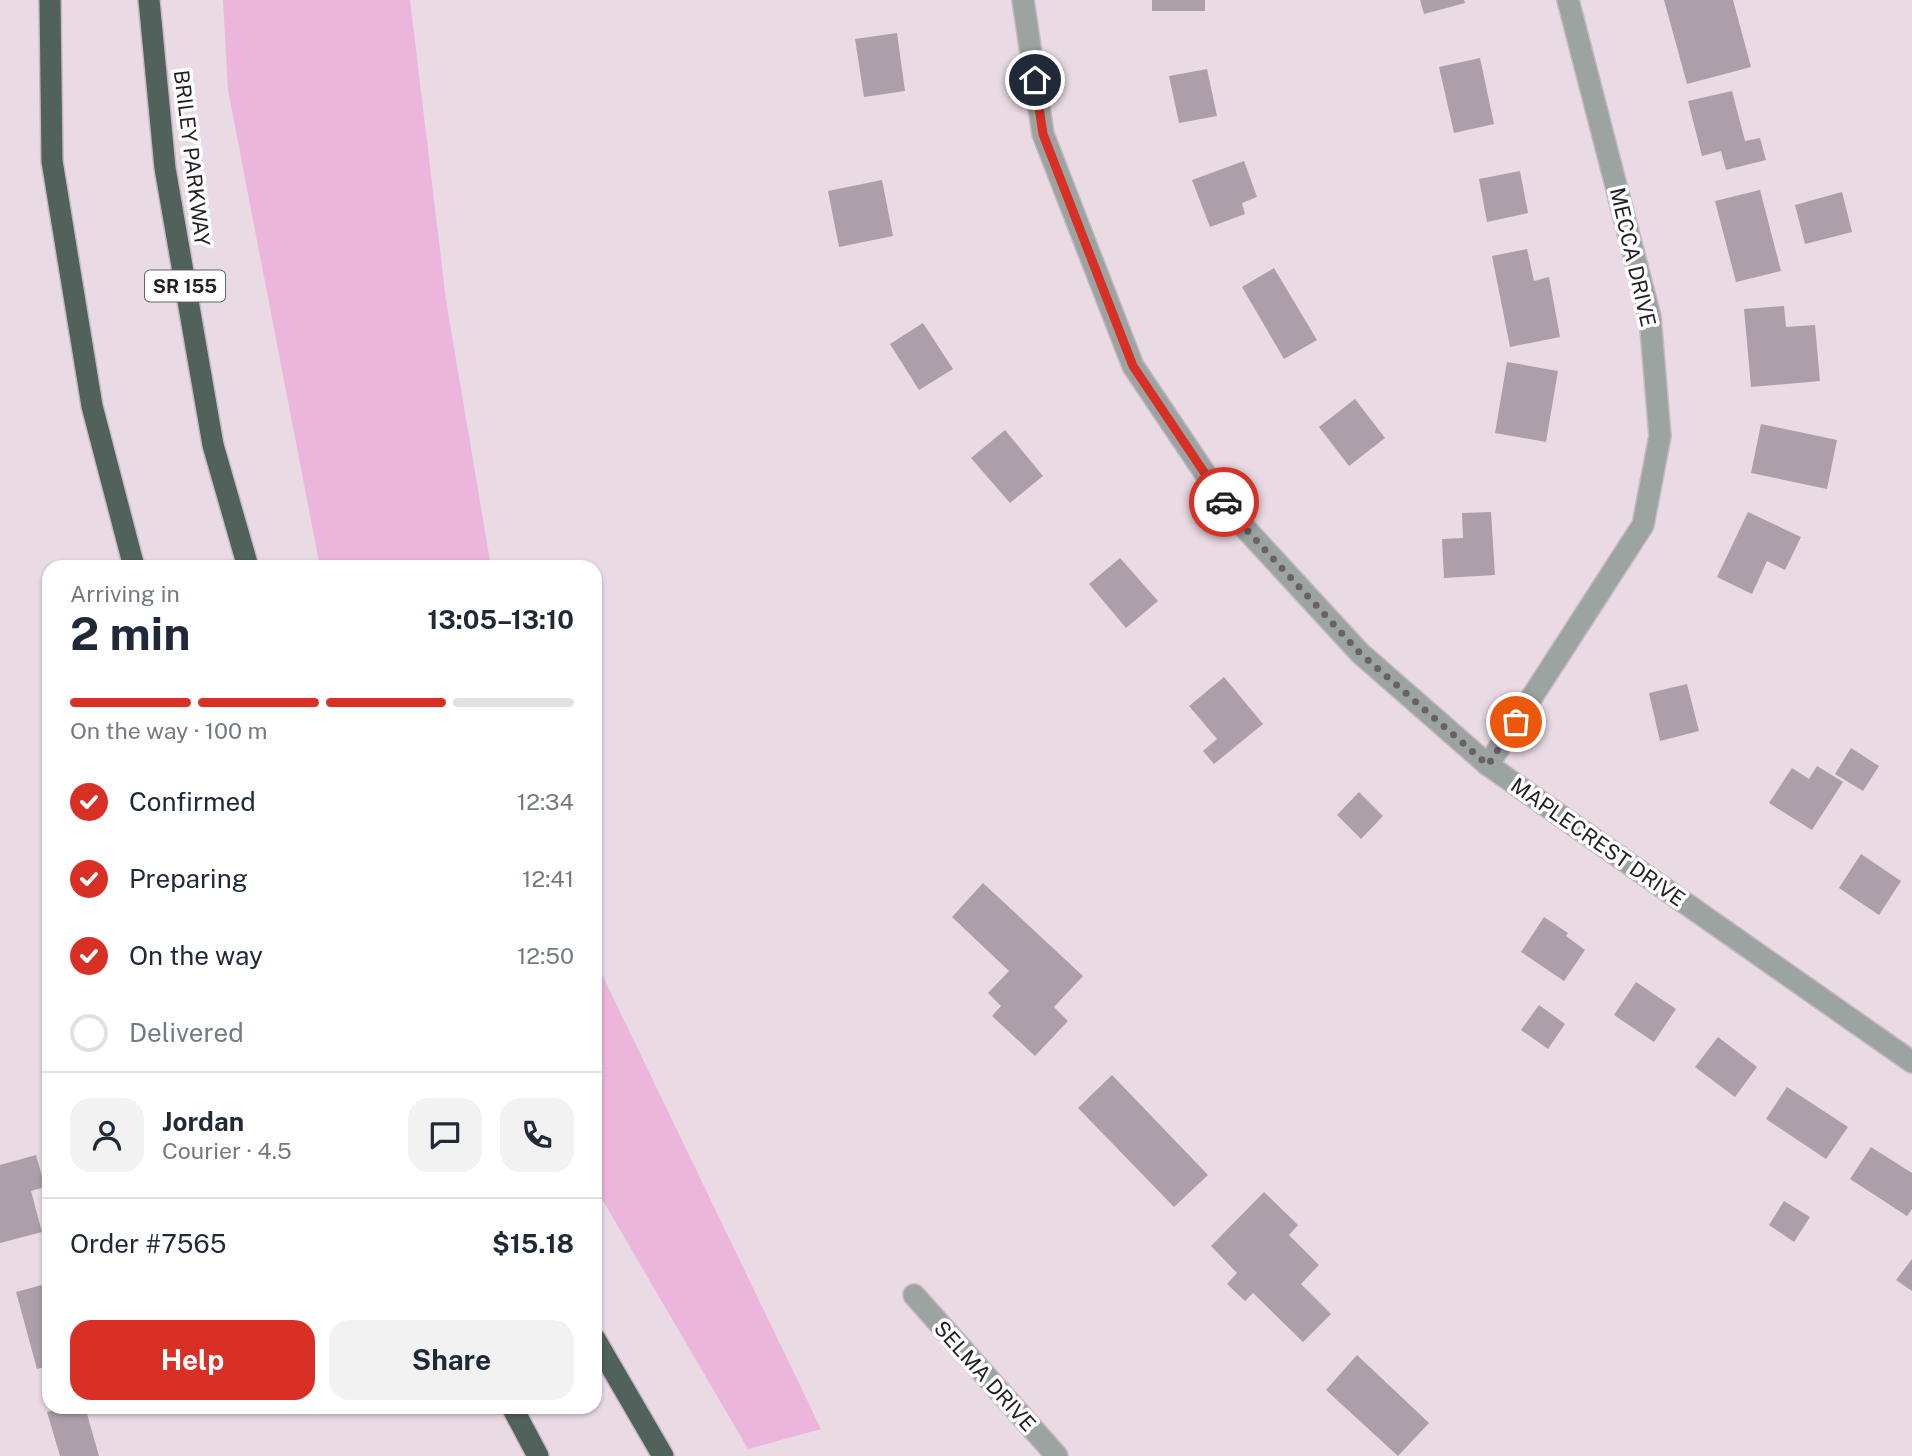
<!DOCTYPE html>
<meta charset="utf-8">
<style>
:root{--surface:#fff;--page:#f2f2f3;--text:#1f2937;--muted:#747a83;--line:#e0e1e3;--accent:#d93025}
body{margin:0;font-family:"Public Sans",sans-serif;background:var(--page);color:var(--text);height:100vh;display:flex;flex-direction:column;font-size:26px;white-space:nowrap}
*{box-sizing:border-box;margin:0}
p{font-size:23px;color:var(--muted)}
.icon{flex:none;width:38px;height:38px;fill:none;stroke:currentColor;stroke-width:2;stroke-linecap:round;stroke-linejoin:round}
.map{position:relative;flex:1;overflow:hidden}
.panel{position:absolute;left:42px;top:560px;width:560px;height:854px;display:flex;flex-direction:column;background:var(--surface);border-radius:21px;box-shadow:0 2px 5px #0004}
.panel>*{flex:none}
.pin{position:absolute;display:grid;place-items:center;width:60px;height:60px;color:#fff;margin:-30px;border:4px solid #fff;border-radius:50%;box-shadow:0 2px 7px #0007}
.courier{position:absolute;display:grid;place-items:center;width:70px;height:70px;margin:-35px;border:5px solid #d93025;border-radius:50%;background:#fff;color:#222;box-shadow:0 2px 9px #0007}
.overview em{font-style:normal;font-weight:700}
.overview div{display:flex;flex-direction:column-reverse}
.overview{display:flex;align-items:center;justify-content:space-between;height:119px;padding:0 28px}
h1{font-size:46px;font-weight:700;line-height:52px}
.bar{display:grid;grid-template-columns:repeat(4,1fr);gap:10px 7px;align-content:center;height:84px;padding:0 28px}
.bar i{height:9px;border-radius:5px;background:var(--line)}
.bar .current{background:var(--accent)}
.bar p{grid-column:span 4}
.line{display:flex;align-items:center;gap:18px;padding:0 28px;border-top:2px solid var(--line)}
.line div{flex:1}
.round{display:grid;place-items:center;flex:none;width:74px;height:74px;border-radius:21px;background:var(--page)}
ol{padding:0 28px;list-style:none}
li{display:flex;align-items:center;gap:21px;height:77px}
li p{margin-inline-start:auto}
li .icon{padding:7px;border-radius:50%;background:var(--accent);color:#fff;stroke-width:4}
li:last-child{color:var(--muted)}
li i{width:38px;height:38px;border:4px solid var(--line);border-radius:50%}
.cta{display:flex;gap:14px;margin-top:auto;padding:14px 28px}
.cta a{flex:1;height:80px;border-radius:21px;background:var(--accent);color:#fff;font-size:28px;font-weight:700;line-height:80px;text-align:center}
.cta a+a{background:var(--page);color:var(--text)}
.map>svg:first-child{display:block}
</style>
<div class="map">
<svg width="1912" height="1456" viewBox="0 0 1912 1456">
<rect width="100%" height="100%" fill="#e9dae4"/>
<g fill="#ebb5dc">
<polygon points="223,0 410,0 446,300 491,567 320,567 228,90"/>
<polygon points="595,960 821,1429 748,1449 595,1187"/>
</g>
<g fill="#ad9fa9">
<rect x="1152" y="0" width="53" height="11"/>
<polygon points="1420,0 1464,0 1465,3 1424,14"/>
<polygon points="1664,0 1733,0 1751,67 1687,84"/>
<polygon points="897,33 905,91 864,97 855,39"/>
<polygon points="1480,58 1494,124 1454,133 1439,67"/>
<polygon points="1207,69 1217,116 1179,123 1169,76"/>
<polygon points="1732,91 1745,141 1760,138 1766,160 1726,170 1721,151 1702,156 1688,101"/>
<polygon points="1244,161 1257,197 1242,203 1245,214 1210,227 1192,180"/>
<polygon points="1520,171 1528,213 1487,222 1479,179"/>
<polygon points="882,180 893,236 839,247 828,191"/>
<polygon points="1760,190 1781,271 1736,282 1715,201"/>
<polygon points="1842,192 1852,232 1805,244 1795,205"/>
<polygon points="1527,249 1534,281 1549,277 1560,337 1510,347 1492,256"/>
<polygon points="1274,268 1317,340 1284,359 1242,287"/>
<polygon points="1784,306 1786,327 1815,325 1820,381 1751,387 1744,309"/>
<polygon points="923,323 953,369 919,390 890,344"/>
<polygon points="1507,362 1558,371 1546,442 1495,433"/>
<polygon points="1355,399 1385,438 1349,466 1319,427"/>
<polygon points="1761,424 1837,440 1827,489 1751,473"/>
<polygon points="1005,430 1043,476 1010,503 971,458"/>
<polygon points="1491,512 1495,575 1444,578 1442,539 1463,538 1462,513"/>
<polygon points="1748,512 1801,537 1785,570 1767,561 1752,594 1717,577"/>
<polygon points="1120,558 1158,601 1126,628 1089,584"/>
<polygon points="1224,677 1263,724 1214,764 1203,751 1217,739 1189,706"/>
<polygon points="1687,684 1699,731 1660,741 1649,693"/>
<polygon points="1851,748 1879,766 1863,791 1835,774"/>
<polygon points="1817,766 1843,782 1812,830 1769,803 1792,768 1809,779"/>
<polygon points="1359,792 1383,816 1361,839 1337,815"/>
<polygon points="1861,854 1901,881 1879,915 1839,888"/>
<polygon points="983,883 1083,976 1054,1007 1068,1021 1035,1056 992,1016 1001,1006 988,993 1009,971 952,917"/>
<polygon points="1544,917 1568,933 1566,936 1585,950 1564,981 1521,952"/>
<polygon points="1636,982 1676,1009 1654,1042 1614,1015"/>
<polygon points="1539,1005 1565,1024 1548,1049 1521,1030"/>
<polygon points="1718,1037 1757,1067 1735,1097 1695,1067"/>
<polygon points="1112,1075 1208,1175 1174,1207 1078,1108"/>
<polygon points="1787,1087 1848,1127 1826,1159 1766,1119"/>
<polygon points="1871,1147 1912,1173 1912,1209 1907,1216 1850,1179"/>
<polygon points="36,1155 45,1187 31,1191 42,1232 0,1243 0,1165"/>
<polygon points="1264,1192 1298,1225 1289,1235 1319,1265 1301,1284 1331,1314 1303,1342 1253,1293 1245,1301 1227,1284 1237,1273 1211,1246"/>
<polygon points="1784,1201 1810,1217 1794,1242 1769,1225"/>
<polygon points="1912,1259 1912,1291 1896,1280"/>
<polygon points="49,1283 49,1366 37,1369 16,1292"/>
<polygon points="1357,1355 1429,1423 1398,1456 1326,1390"/>
<polygon points="65,1407 85,1407 99,1456 60,1456 47,1412"/>
</g>
<g fill="none" stroke-linecap="round" stroke-linejoin="round">
<defs>
<g id="street">
<polyline points="1023,0 1043,134 1133,366 1233,515 1360,653 1488,765 1912,1062"/>
<polyline points="1488,765 1643,525 1660,436 1650,317 1568,0"/>
<polyline points="914,1295 1057,1456"/>
</g>
<g id="highway">
<polyline points="50,0 52,161 92,406 134,567"/>
<polyline points="149,0 165,168 213,445 248,567"/>
<polyline points="595,1339 663,1456"/>
<polyline points="512,1407 538,1456"/>
</g>
</defs>
<use href="#street" stroke="#c6b9c1" stroke-width="24"/>
<use href="#highway" stroke="#c6b9c1" stroke-width="24"/>
<use href="#street" stroke="#9ca4a1" stroke-width="21"/>
<use href="#highway" stroke="#51615c" stroke-width="21"/>
</g>
<g fill="none" stroke-linecap="round" stroke-linejoin="round">
<polyline stroke="#6a6167" stroke-width="7" stroke-dasharray="0 12.6" points="1224,502 1233,515 1360,653 1488,765 1516,722"/>
<polyline stroke="#d93025" stroke-width="9" points="1035,80 1043,134 1133,366 1224,502"/>
</g>
<g text-anchor="middle" dominant-baseline="central" stroke-width="7" stroke-linejoin="round" paint-order="stroke">
<rect fill="#fff" stroke="#666366" stroke-width="2" x="145" y="270.5" width="80" height="31" rx="5"/>
<g font-size="19" font-weight="bold" fill="#252024">
<text x="185" y="286">SR 155</text>
</g>
<g font-size="21" fill="#252024" stroke="#fff">
<text transform="translate(192 158) rotate(83)">BRILEY PARKWAY</text>
<text transform="translate(1633 257) rotate(77)">MECCA DRIVE</text>
<text transform="translate(1598 842) rotate(35)">MAPLECREST DRIVE</text>
<text transform="translate(985 1376) rotate(48)">SELMA DRIVE</text>
</g>
</g>
</svg>
<div class="pin" style="left:1516px;top:722px;background:#ea580c"><svg class="icon" aria-label="bag" viewBox="0 0 24 24"><path d="M5 8h14l-1 12H6zM9 8a3 3 0 0 1 6 0"/></svg></div>
<div class="pin" style="left:1035px;top:80px;background:#1f2937"><svg class="icon" aria-label="home" viewBox="0 0 24 24"><path d="M3 11l9-7 9 7M6 9v11h12V9"/></svg></div>
<div class="courier" style="left:1224px;top:502px"><svg class="icon" aria-label="car" viewBox="0 0 24 24"><path d="M5 17H2v-5l4-1 3-4h7l3 4 3 1v5h-3M9 17h6M6 11h13"/><circle cx="7" cy="17" r="2"/><circle cx="17" cy="17" r="2"/></svg></div>
<section class="panel">
<div class="overview"><div><h1>2 min</h1><p>Arriving in</p></div><em>13:05–13:10</em></div>
<div class="bar"><i class="current"></i><i class="current"></i><i class="current"></i><i></i><p>On the way · 100 m</p></div>
<ol>
<li><svg class="icon" aria-label="check" viewBox="0 0 24 24"><path d="M5 12l5 5 9-10"/></svg>Confirmed<p>12:34</p></li>
<li><svg class="icon" aria-label="check" viewBox="0 0 24 24"><path d="M5 12l5 5 9-10"/></svg>Preparing<p>12:41</p></li>
<li><svg class="icon" aria-label="check" viewBox="0 0 24 24"><path d="M5 12l5 5 9-10"/></svg>On the way<p>12:50</p></li>
<li><i></i>Delivered</li>
</ol>
<div class="line" style="height:126px"><a class="round"><svg class="icon" aria-label="person" viewBox="0 0 24 24"><circle cx="12" cy="8" r="4"/><path d="M4 21q1-7 8-7t8 7"/></svg></a><div><b>Jordan</b><p>Courier · 4.5</p></div><a class="round"><svg class="icon" aria-label="chat" viewBox="0 0 24 24"><path d="M4 5h16v11H9l-5 4z"/></svg></a><a class="round"><svg class="icon" aria-label="phone" viewBox="0 0 24 24"><path d="M5 4h4l2 5-3 2q2 4 5 5l2-3 5 2v4C11 20 4 13 5 4z"/></svg></a></div>
<div class="line" style="height:91px"><div>Order #7565</div><b>$15.18</b></div>
<div class="cta"><a>Help</a><a>Share</a></div>
</section>
</div>
